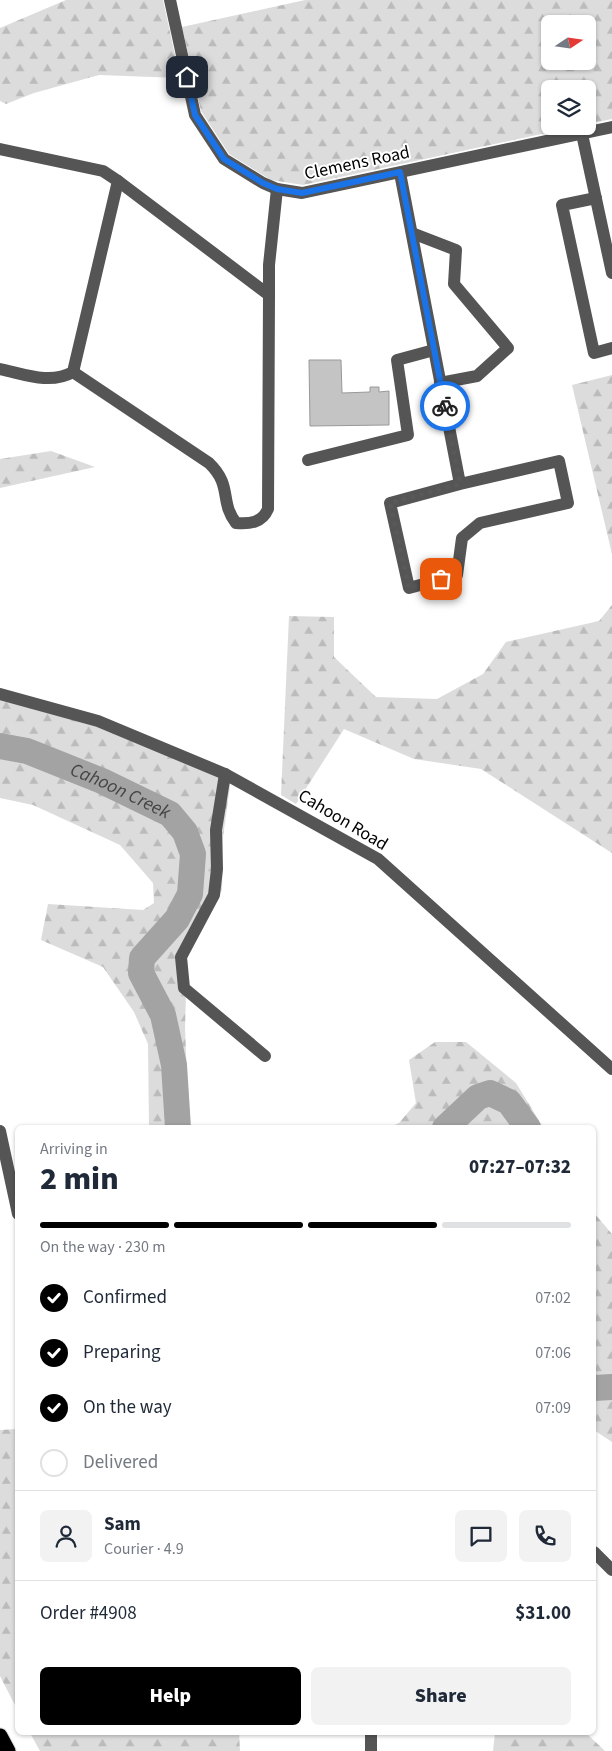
<!DOCTYPE html>
<meta charset="utf-8">
<style>
:root{--surface:#fff;--page:#f2f2f3;--text:#1f2937;--muted:#747a83;--line:#e0e1e3;--accent:#000}
body{margin:0;font-family:"Source Sans 3",sans-serif;background:var(--page);color:var(--text);height:100vh;display:flex;flex-direction:column;font-size:19px;white-space:nowrap}
*{box-sizing:border-box;margin:0}
p{font-size:16px;color:var(--muted)}
.icon{flex:none;width:28px;height:28px;fill:none;stroke:currentColor;stroke-width:2;stroke-linecap:round;stroke-linejoin:round}
.map{position:relative;flex:1;overflow:hidden}
.sheet{position:absolute;left:15px;top:1125px;width:581px;height:610px;display:flex;flex-direction:column;background:var(--surface);border-radius:8px;box-shadow:0 1px 4px #0004}
.sheet>*{flex:none}
.needle{width:32px;rotate:77deg}
.tools{position:absolute;left:541px;top:15px;display:grid;gap:10px}
.tools a{display:grid;place-items:center;width:55px;height:55px;border-radius:8px;background:var(--surface);box-shadow:0 1px 4px #0004;font-size:25px}
.pin{position:absolute;display:grid;place-items:center;width:42px;height:42px;color:#fff;margin:-21px;border-radius:10px;box-shadow:0 2px 8px #0006}
.courier{position:absolute;display:grid;place-items:center;width:50px;height:50px;margin:-25px;border:4px solid #1a73e8;border-radius:50%;background:#fff;color:#222;box-shadow:0 1px 6px #0007}
.overview em{font-style:normal;font-weight:800}
.overview div{display:flex;flex-direction:column-reverse}
.overview{display:flex;align-items:center;justify-content:space-between;height:85px;padding:0 25px}
h1{font-size:32px;font-weight:800;line-height:38px}
.bar{display:grid;grid-template-columns:repeat(4,1fr);gap:8px 5px;align-content:center;height:60px;padding:0 25px}
.bar i{height:6px;border-radius:4px;background:var(--line)}
.bar .on{background:var(--accent)}
.bar p{grid-column:span 4}
.line{display:flex;align-items:center;gap:12px;padding:0 25px;border-top:1px solid var(--line)}
.line div{flex:1}
.round{display:grid;place-items:center;flex:none;width:52px;height:52px;border-radius:8px;background:var(--page)}
ol{padding:0 25px;list-style:none}
li{display:flex;align-items:center;gap:15px;height:55px}
li p{margin-inline-start:auto}
li .icon{padding:5px;border-radius:50%;background:var(--accent);color:#fff;stroke-width:4}
li:last-child{color:var(--muted)}
li i{width:28px;height:28px;border:2px solid var(--line);border-radius:50%}
.cta{display:flex;gap:10px;margin-top:auto;padding:10px 25px}
.cta a{flex:1;height:58px;border-radius:8px;background:var(--accent);color:#fff;font-size:20px;font-weight:800;line-height:58px;text-align:center}
.cta a+a{background:var(--page);color:var(--text)}
.map>svg:first-child{display:block}
</style>
<div class="map">
<svg width="612" height="1751" viewBox="0 0 612 1751">
<defs>
<pattern id="forest-firs" width="22" height="20" patternUnits="userSpaceOnUse" patternTransform="scale(1.25)"><rect width="22" height="20" fill="#dcdcdc"/><path d="M5 1l3.5 6h-7zM16 11l3.5 6h-7z" fill="#bbb"/></pattern>
</defs>
<rect width="100%" height="100%" fill="#fff"/>
<g fill="url(#forest-firs)" fill-rule="evenodd">
<polygon points="66,0 163,0 180,78 99,75 34,93 6,104 0,101 0,28"/>
<path d="M 305,0 L 612,0 L 612,119 L 588,124 L 588,89 L 550,89 L 550,126 L 579,126 L 303,185 L 271,180 L 229,154 L 201,111 L 182,27 ZM 550,24 L 588,24 L 588,61 L 550,61 Z"/>
<polygon points="612,375 612,554 572,385"/>
<polygon points="51,451 95,467 0,488 0,459"/>
<polygon points="612,605 612,853 481,769 414,759 344,729 296,804 281,795 289,616 334,617 334,657 376,697 437,699 483,674 506,642 599,621"/>
<polygon points="0,690 232,771 223,837 222,890 187,958 185,1028 189,1127 149,1127 148,1044 134,1012 103,967 41,940 48,904 143,910 154,903 153,883 120,845 33,805 0,798"/>
<polygon points="435,1042 466,1042 516,1083 543,1127 390,1127 399,1123 416,1103 409,1060"/>
<polygon points="594,1213 612,1234 612,1442 594,1430"/>
<polygon points="17,1429 18,1429 17,1709 0,1676 0,1430"/>
<polygon points="30,1733 239,1733 240,1751 40,1751"/>
<polygon points="495,1733 586,1733 605,1751 493,1751"/>
</g>
<g fill="none" stroke-linecap="round" stroke-linejoin="round">
<g stroke="#a3a3a3" stroke-width="26">
<path id="s1" d="M 0,746 L 27,751 L 102,781 L 170,814 L 185,832 L 193,854 L 190,894 L 177,919 L 142,958 L 141,973 L 163,1015 L 174,1065 L 178,1128"/>
<polyline points="445,1128 478,1097 490,1093 509,1102 528,1128"/>
<polyline points="594,1388 612,1387"/>
</g>
</g>
<polygon fill="#c4c4c4" stroke="#999" points="309,360 341,360 342,393 370,392 370,387 379,387 379,392 389,391 389,425 310,426"/>
<g fill="none" stroke-linecap="round" stroke-linejoin="round">
<defs>
<polyline id="highway" points="0,1736 8,1751"/>
</defs>
<use href="#highway" stroke="#dbdbdb" stroke-width="17"/>
<g stroke="#555" stroke-width="12">
<polyline points="170,0 195,115 224,159 263,183 277,189 302,193 612,127"/>
<polyline points="582,134 612,273"/>
<path d="M 0,149 L 103,171 L 118,181 L 73,372 C 50,385 24,374 0,369"/>
<polyline points="400,173 460,484 390,503 409,588 457,575 462,538 480,523 568,503 559,461 460,484"/>
<polyline points="596,198 562,205 594,353 612,348"/>
<polyline points="412,233 456,250 454,284 508,348 477,376 440,383"/>
<polyline points="269,295 269,265 277,189"/>
<path d="M 73,372 L 209,463 C 233,486 219,501 236,523 C 250,524 262,523 268,509 L 269,295 L 118,181"/>
<polyline points="308,460 408,435 397,360 434,350"/>
<polyline points="0,694 98,721 225,774 378,859 612,1069"/>
<polyline points="225,774 216,830 217,869 214,895 181,957 184,988 265,1056"/>
<polyline points="0,1131 18,1214"/>
<polyline points="594,1552 612,1570"/>
<polyline points="371,1751 371,1732"/>
</g>
<use href="#highway" stroke="#000" stroke-width="15"/>
</g>
<g fill="none" stroke-linecap="round" stroke-linejoin="round">
<polyline stroke="#595959" stroke-width="5" stroke-dasharray="0 9" points="441,579 409,588 390,503 460,484 445,406"/>
<polyline stroke="#1a73e8" stroke-width="6" points="187,77 195,115 224,159 263,183 277,189 302,193 400,172 445,406"/>
</g>
<g text-anchor="middle" dominant-baseline="central" stroke-width="4" stroke-linejoin="round" paint-order="stroke">
<g font-size="18" fill="#000" stroke="#fff">
<text transform="translate(357 163) rotate(-12)">Clemens Road</text>
<text transform="translate(343 820) rotate(31)">Cahoon Road</text>
</g>
<g font-size="19" font-style="italic" fill="#444" stroke="#fff">
<text stroke="none"><textPath href="#s1" startOffset="129">Cahoon Creek</textPath></text>
</g>
</g>
</svg>
<div class="tools">
<a><svg class="needle" viewBox="-14 -14 28 28"><path d="M0-13l5 13h-10z" fill="#e53935"/><path d="M0 13l5-13h-10z" fill="#747a83"/></svg></a>
<a><svg class="icon" aria-label="layers" viewBox="0 0 24 24"><path d="M12 4l9 5-9 5-9-5zM3 14l9 5 9-5"/></svg></a>
</div>
<div class="pin" style="left:441px;top:579px;background:#ea580c"><svg class="icon" aria-label="bag" viewBox="0 0 24 24"><path d="M5 8h14l-1 12H6zM9 8a3 3 0 0 1 6 0"/></svg></div>
<div class="pin" style="left:187px;top:77px;background:#1f2937"><svg class="icon" aria-label="home" viewBox="0 0 24 24"><path d="M3 11l9-7 9 7M6 9v11h12V9"/></svg></div>
<div class="courier" style="left:445px;top:406px"><svg class="icon" aria-label="bike" viewBox="0 0 24 24"><circle cx="6" cy="16" r="4"/><circle cx="18" cy="16" r="4"/><path d="M6 16l4-8h5l3 8M10 8l3 8H6M13 5h3"/></svg></div>
<section class="sheet">
<div class="overview"><div><h1>2 min</h1><p>Arriving in</p></div><em>07:27–07:32</em></div>
<div class="bar"><i class="on"></i><i class="on"></i><i class="on"></i><i></i><p>On the way · 230 m</p></div>
<ol>
<li><svg class="icon" aria-label="check" viewBox="0 0 24 24"><path d="M5 12l5 5 9-10"/></svg>Confirmed<p>07:02</p></li>
<li><svg class="icon" aria-label="check" viewBox="0 0 24 24"><path d="M5 12l5 5 9-10"/></svg>Preparing<p>07:06</p></li>
<li><svg class="icon" aria-label="check" viewBox="0 0 24 24"><path d="M5 12l5 5 9-10"/></svg>On the way<p>07:09</p></li>
<li><i></i>Delivered</li>
</ol>
<div class="line" style="height:90px"><a class="round"><svg class="icon" aria-label="person" viewBox="0 0 24 24"><circle cx="12" cy="8" r="4"/><path d="M4 21q1-7 8-7t8 7"/></svg></a><div><b>Sam</b><p>Courier · 4.9</p></div><a class="round"><svg class="icon" aria-label="chat" viewBox="0 0 24 24"><path d="M4 5h16v11H9l-5 4z"/></svg></a><a class="round"><svg class="icon" aria-label="phone" viewBox="0 0 24 24"><path d="M5 4h4l2 5-3 2q2 4 5 5l2-3 5 2v4C11 20 4 13 5 4z"/></svg></a></div>
<div class="line" style="height:65px"><div>Order #4908</div><b>$31.00</b></div>
<div class="cta"><a>Help</a><a>Share</a></div>
</section>
</div>
